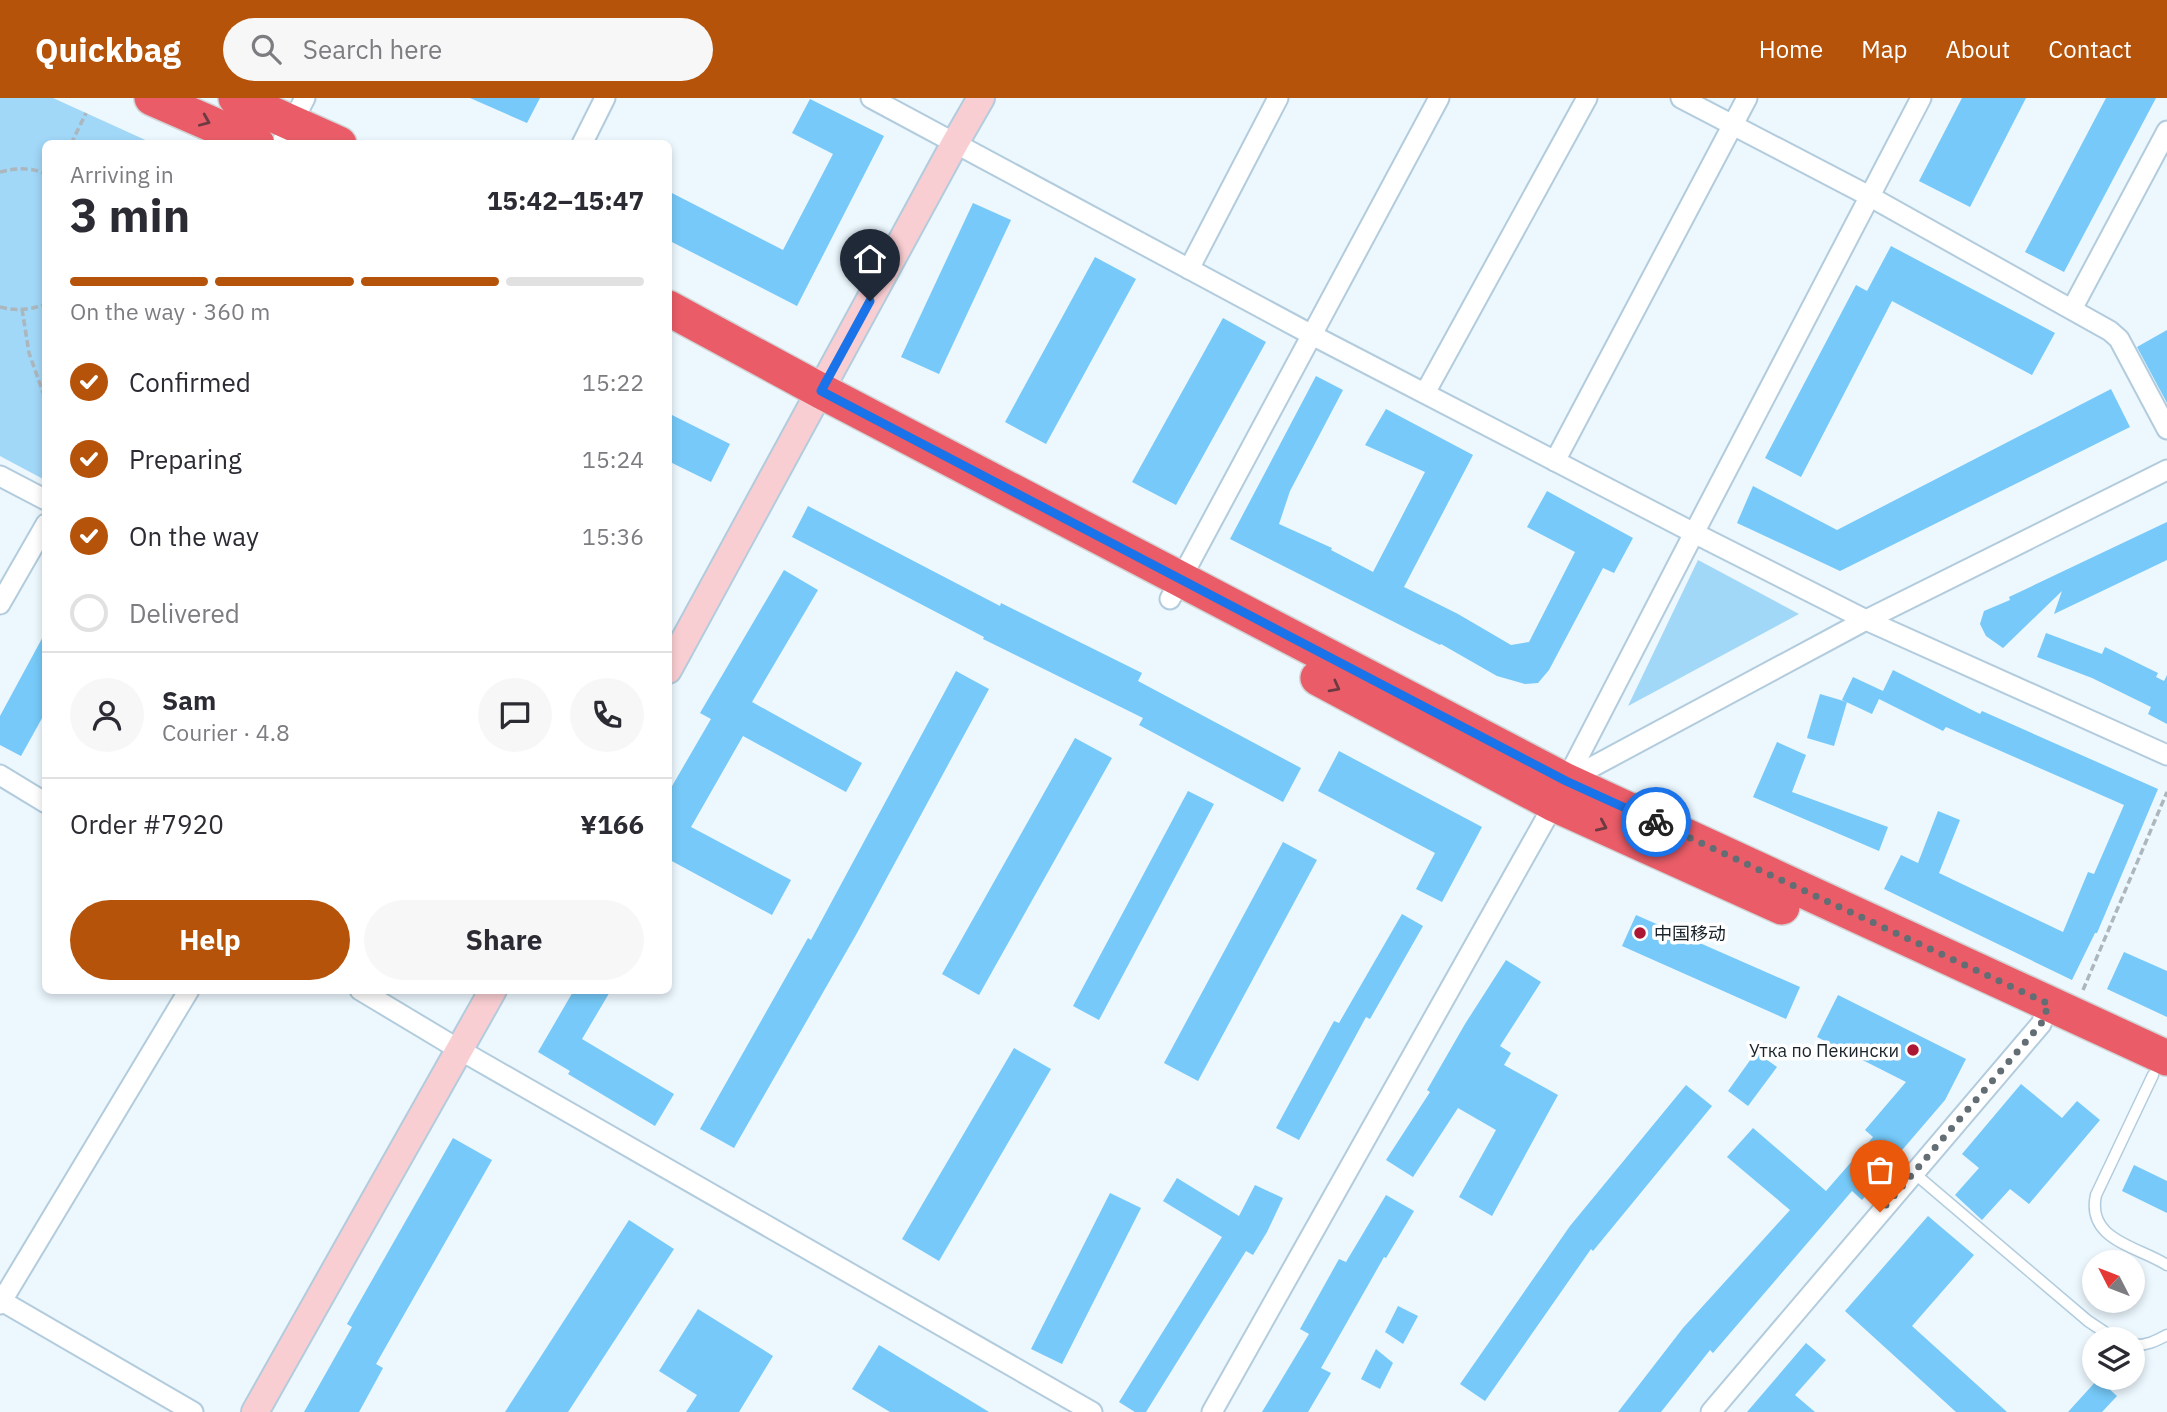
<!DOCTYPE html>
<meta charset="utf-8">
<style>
:root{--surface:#fff;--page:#f7f7f7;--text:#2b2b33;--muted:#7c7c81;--line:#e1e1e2;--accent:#b45309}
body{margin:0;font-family:"IBM Plex Sans","Noto Sans SC",sans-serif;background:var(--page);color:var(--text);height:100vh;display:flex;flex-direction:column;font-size:26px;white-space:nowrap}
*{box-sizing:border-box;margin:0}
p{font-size:23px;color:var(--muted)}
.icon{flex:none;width:38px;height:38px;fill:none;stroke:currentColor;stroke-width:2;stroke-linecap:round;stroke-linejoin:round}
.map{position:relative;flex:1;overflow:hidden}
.drawer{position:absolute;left:42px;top:42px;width:630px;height:854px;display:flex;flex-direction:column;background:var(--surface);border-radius:10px;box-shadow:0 4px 10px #0003}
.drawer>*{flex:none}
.needle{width:46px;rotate:312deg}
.tools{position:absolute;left:2082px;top:1152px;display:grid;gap:14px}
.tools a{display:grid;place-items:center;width:63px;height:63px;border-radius:50%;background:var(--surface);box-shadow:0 4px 10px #0003;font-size:35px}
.pin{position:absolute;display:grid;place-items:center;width:60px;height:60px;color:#fff;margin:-72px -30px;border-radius:50% 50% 50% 0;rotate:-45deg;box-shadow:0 0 7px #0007}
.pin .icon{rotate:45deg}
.courier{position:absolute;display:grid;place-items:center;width:70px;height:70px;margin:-35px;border:5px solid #1a73e8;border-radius:50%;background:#fff;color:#222;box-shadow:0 2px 9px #0007}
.headline em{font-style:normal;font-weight:700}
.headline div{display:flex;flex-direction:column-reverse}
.headline{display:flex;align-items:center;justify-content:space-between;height:119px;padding:0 28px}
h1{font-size:46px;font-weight:700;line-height:52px}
.bar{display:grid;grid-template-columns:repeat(4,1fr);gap:10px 7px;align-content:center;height:84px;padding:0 28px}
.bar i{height:9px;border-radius:5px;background:var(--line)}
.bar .active{background:var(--accent)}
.bar p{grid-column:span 4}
.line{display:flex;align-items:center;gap:18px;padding:0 28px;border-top:2px solid var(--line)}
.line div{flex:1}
.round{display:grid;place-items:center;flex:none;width:74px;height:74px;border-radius:37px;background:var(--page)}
ol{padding:0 28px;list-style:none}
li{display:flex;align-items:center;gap:21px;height:77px}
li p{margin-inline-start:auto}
li .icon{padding:7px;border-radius:50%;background:var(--accent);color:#fff;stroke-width:4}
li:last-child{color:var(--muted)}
li i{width:38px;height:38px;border:4px solid var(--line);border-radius:50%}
.primary-button{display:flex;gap:14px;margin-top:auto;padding:14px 28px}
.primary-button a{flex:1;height:80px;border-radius:42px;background:var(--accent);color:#fff;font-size:28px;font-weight:700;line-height:80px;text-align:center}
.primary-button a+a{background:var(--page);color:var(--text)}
header{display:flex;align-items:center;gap:42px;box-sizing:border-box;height:98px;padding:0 35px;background:var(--accent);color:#fff}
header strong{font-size:33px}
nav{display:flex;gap:38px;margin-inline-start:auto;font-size:24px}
.search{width:490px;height:63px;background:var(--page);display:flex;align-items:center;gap:18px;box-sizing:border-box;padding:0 24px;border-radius:38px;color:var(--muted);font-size:26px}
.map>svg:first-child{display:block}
</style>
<header>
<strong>Quickbag</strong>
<div class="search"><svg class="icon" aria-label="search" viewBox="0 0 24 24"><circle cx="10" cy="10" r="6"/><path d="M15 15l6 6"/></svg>Search here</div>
<nav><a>Home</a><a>Map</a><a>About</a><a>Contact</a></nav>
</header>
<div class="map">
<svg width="2167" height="1314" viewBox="0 0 2167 1314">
<rect width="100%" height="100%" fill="#ecf7fe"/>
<g fill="#a1d7f7">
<polygon points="0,0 53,0 152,45 46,46 45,382 0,358"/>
<polygon points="1698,462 1799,516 1628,608"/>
</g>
<g fill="#76c9f8">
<polygon points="470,0 540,0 527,25"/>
<polygon points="1962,0 2026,0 1970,109 1919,83"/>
<polygon points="2106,0 2156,0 2064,174 2025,154"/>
<polygon points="810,1 884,38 797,208 668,142 668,93 783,152 833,56 792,35"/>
<polygon points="973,105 1011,122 939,276 901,259"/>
<polygon points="1891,148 2055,235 2032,277 1892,203 1801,379 1765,360 1856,187 1867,193"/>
<polygon points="1095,159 1136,181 1046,346 1005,324"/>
<polygon points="1223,220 1266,244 1176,407 1132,384"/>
<polygon points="2167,232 2167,305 2137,249"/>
<polygon points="1316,278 1343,292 1290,393 1279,426 1332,450 1331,452 1373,474 1425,374 1365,347 1386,311 1473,357 1404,489 1458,516 1511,547 1529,544 1575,454 1527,429 1547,393 1633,440 1614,475 1603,470 1549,572 1538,585 1525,586 1497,578 1441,546 1440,547 1410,532 1230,441"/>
<polygon points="2111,291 2130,329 1840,473 1737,425 1753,388 1837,432"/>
<polygon points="668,315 730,346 711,384 668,363"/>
<polygon points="808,408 1000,508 1001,505 1142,575 1138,583 1301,670 1283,704 1139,627 1143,620 983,541 984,539 792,439"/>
<polygon points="2167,424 2167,462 2054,516 2062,493 2003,550 1986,538 1980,526 1984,513 2010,502 2009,499"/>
<polygon points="784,472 818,492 752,604 862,665 846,694 743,638 691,729 791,782 772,817 668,761 668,695 711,621 700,615"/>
<polygon points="46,533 46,613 21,658 0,647 0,618"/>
<polygon points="2046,535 2102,556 2105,549 2158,575 2156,579 2164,583 2167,577 2167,626 2148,616 2151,609 2092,580 2037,559"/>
<polygon points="1893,572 1980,616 1982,613 2158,691 2097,835 2095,835 2072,882 1884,791 1901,757 1918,765 1938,713 1960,722 1939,775 2063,834 2088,774 2094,776 2124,707 1946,629 1943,633 1879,601 1872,616 1842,602 1853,579 1883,593"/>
<polygon points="956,573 989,591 857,835 734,1050 700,1031 808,840 811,842"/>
<polygon points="1820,596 1847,604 1834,648 1807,640"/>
<polygon points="1075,640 1112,660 979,897 942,876"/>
<polygon points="1777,644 1806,657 1792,694 1888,729 1879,753 1753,699"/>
<polygon points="1339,653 1482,729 1442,804 1416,791 1435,755 1318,693"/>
<polygon points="1188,693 1214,706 1099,922 1073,908"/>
<polygon points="1283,744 1317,762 1198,983 1164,965"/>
<polygon points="1402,816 1423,828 1370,921 1366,919 1299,1042 1276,1030 1334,923 1339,925"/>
<polygon points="1636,817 1800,889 1786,921 1622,848"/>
<polygon points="2124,854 2167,873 2167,919 2107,891"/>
<polygon points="1506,862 1541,884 1500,948 1511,955 1504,967 1558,997 1492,1118 1459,1099 1496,1032 1458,1010 1413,1079 1386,1062 1430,994 1427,992 1465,926"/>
<polygon points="574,892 611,892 582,941 674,996 655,1028 568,976 570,973 538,954"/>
<polygon points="1838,897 1966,961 1945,1002 1891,1065 1893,1067 1862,1102 1852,1093 1713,1255 1710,1252 1661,1314 1618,1314 1683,1230 1790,1112 1727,1059 1753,1030 1826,1093 1873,1039 1865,1032 1906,984 1817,939"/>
<polygon points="1014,950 1051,971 939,1163 902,1141"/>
<polygon points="1756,954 1777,969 1748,1008 1728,993"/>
<polygon points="2021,986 2062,1020 2077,1003 2100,1022 2029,1106 2010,1091 1982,1122 1955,1097 1979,1070 1962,1056"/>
<polygon points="1686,987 1712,1008 1593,1153 1591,1151 1485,1303 1460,1286 1570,1128"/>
<polygon points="453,1040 492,1062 376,1266 383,1270 359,1314 304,1314 352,1229 347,1226"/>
<polygon points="2134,1067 2167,1083 2167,1115 2122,1093"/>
<polygon points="1177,1080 1239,1118 1255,1087 1283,1100 1267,1134 1253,1157 1246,1153 1146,1314 1135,1314 1119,1304 1222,1139 1163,1103"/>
<polygon points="1110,1095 1141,1110 1062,1266 1031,1251"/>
<polygon points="1386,1097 1414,1113 1386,1160 1384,1159 1321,1270 1331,1275 1308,1314 1262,1314 1309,1236 1300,1231 1339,1161 1346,1164"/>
<polygon points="1928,1118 1974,1157 1912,1228 2007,1314 1956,1314 1845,1213"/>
<polygon points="629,1122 674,1151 568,1314 505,1314"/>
<polygon points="1398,1208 1418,1218 1403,1246 1385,1234"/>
<polygon points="698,1211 773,1258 739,1314 686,1314 697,1297 659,1273"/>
<polygon points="1806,1245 1826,1262 1795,1297 1815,1314 1747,1314"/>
<polygon points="879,1247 989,1314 890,1314 852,1291"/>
<polygon points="1376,1251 1393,1265 1380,1291 1361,1281"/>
<polygon points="2098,1281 2117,1298 2102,1314 2068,1314"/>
</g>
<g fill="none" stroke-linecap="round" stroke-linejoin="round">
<defs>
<g id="lane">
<path d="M 2153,977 L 2096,1097 C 2086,1142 2137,1148 2167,1167"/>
<polyline points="1914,1075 2088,1223 2115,1241"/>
<path d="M 2133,1247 C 2146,1248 2156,1243 2167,1237"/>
</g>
<g id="street">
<polyline points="871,0 1312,237 1694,435 1866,522 2167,657"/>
<polyline points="1681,0 1869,98 2110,233 2119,241 2167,331"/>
<polyline points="281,46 305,0"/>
<polyline points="582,46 605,0"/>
<polyline points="1189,171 1278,0"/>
<polyline points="2072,211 2167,33"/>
<polyline points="1425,295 1587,0"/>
<polyline points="1555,363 1747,0"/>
<polyline points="0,378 46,402"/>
<polyline points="1170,501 1439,0"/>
<polyline points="0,506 46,426"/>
<polyline points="0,677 46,705"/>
<polyline points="1566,683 1866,522 2167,372"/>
<polyline points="360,892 460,952 1092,1314"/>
<polyline points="0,1202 193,1314"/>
<polyline points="0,1206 189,892"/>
<polyline points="1212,1314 1554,706 1694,435 1921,0"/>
<polyline points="1711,1314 2041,926 2049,906"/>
</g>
<g id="secondary">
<polyline points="668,572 955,45 981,0"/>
<polyline points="255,1314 493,892"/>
</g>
<g id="highway">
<polyline points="152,0 257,46"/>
<polyline points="236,0 339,46"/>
<polyline points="668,210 821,293 1566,683 2167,960"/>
<polyline points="1318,580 1554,706 1782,809"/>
</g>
</defs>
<use href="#lane" stroke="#b2ccdd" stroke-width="13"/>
<use href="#street" stroke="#b2ccdd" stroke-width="23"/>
<use href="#secondary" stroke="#b2ccdd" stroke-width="30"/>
<use href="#highway" stroke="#d1d3d4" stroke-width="38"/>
<g stroke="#acb6bd" stroke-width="3.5" stroke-dasharray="7 3.5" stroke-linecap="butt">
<polyline points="71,46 86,15"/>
<path d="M 0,74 C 15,70 31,69 46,76"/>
<path d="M 0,209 C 16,213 30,212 46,206"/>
<polyline points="22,211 29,255 46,303"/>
<polyline points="2083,892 2167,694"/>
</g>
<use href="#lane" stroke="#fff" stroke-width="10"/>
<use href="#street" stroke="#fff" stroke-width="19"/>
<use href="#secondary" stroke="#f9ced2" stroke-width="26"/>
<use href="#highway" stroke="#ea5d68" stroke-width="35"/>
</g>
<defs><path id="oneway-chevron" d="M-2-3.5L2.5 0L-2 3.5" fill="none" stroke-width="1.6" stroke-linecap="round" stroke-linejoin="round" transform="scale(1.75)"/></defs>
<g stroke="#6d3a42">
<use href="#oneway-chevron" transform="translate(205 23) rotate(23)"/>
<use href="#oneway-chevron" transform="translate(1335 589) rotate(28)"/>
<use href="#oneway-chevron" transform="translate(1602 728) rotate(24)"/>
</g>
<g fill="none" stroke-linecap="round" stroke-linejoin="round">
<polyline stroke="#636d74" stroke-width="7" stroke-dasharray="0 12.6" points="1656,724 2049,906 2041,926 1880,1114"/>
<polyline stroke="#1a73e8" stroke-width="9" points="870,203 821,293 1566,683 1656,724"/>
</g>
<g fill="#ac1733" stroke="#fff" stroke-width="2.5">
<circle cx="1640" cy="835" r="7"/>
<circle cx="1913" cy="952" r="7"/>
</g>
<g text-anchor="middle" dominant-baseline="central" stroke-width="7" stroke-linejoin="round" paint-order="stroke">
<g font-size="18" fill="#192329" stroke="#fff" text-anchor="start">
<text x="1654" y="835">中国移动</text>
<text x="1899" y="952" text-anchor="end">Утка по Пекински</text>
</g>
</g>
</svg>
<div class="tools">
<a><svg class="needle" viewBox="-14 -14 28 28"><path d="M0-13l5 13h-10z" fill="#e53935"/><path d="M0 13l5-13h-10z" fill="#7c7c81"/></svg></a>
<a><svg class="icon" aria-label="layers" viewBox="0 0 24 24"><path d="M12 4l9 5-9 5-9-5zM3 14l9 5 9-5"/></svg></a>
</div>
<div class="pin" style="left:1880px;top:1114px;background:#ea580c"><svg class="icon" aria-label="bag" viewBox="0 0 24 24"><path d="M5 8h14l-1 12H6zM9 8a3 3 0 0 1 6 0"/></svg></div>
<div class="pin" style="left:870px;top:203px;background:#1f2937"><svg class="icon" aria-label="home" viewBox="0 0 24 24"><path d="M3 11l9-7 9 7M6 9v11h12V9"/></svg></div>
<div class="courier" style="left:1656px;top:724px"><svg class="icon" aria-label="bike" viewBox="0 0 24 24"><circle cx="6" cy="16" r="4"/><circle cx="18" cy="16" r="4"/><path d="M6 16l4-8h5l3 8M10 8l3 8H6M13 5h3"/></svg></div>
<section class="drawer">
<div class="headline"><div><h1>3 min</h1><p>Arriving in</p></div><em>15:42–15:47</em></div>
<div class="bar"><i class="active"></i><i class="active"></i><i class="active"></i><i></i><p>On the way · 360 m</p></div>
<ol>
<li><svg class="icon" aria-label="check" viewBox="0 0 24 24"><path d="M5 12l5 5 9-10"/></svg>Confirmed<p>15:22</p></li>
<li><svg class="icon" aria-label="check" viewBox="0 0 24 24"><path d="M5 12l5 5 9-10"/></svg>Preparing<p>15:24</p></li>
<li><svg class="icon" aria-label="check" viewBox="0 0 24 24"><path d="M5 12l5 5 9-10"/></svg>On the way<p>15:36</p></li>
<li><i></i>Delivered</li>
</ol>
<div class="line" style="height:126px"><a class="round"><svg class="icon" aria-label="person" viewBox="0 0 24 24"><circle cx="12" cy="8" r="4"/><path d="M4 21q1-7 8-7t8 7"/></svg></a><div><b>Sam</b><p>Courier · 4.8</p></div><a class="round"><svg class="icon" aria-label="chat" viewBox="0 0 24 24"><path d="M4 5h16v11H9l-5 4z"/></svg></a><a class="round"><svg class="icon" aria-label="phone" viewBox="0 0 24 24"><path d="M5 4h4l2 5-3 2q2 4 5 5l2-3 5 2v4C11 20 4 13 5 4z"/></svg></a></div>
<div class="line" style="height:91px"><div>Order #7920</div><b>¥166</b></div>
<div class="primary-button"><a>Help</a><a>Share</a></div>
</section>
</div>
